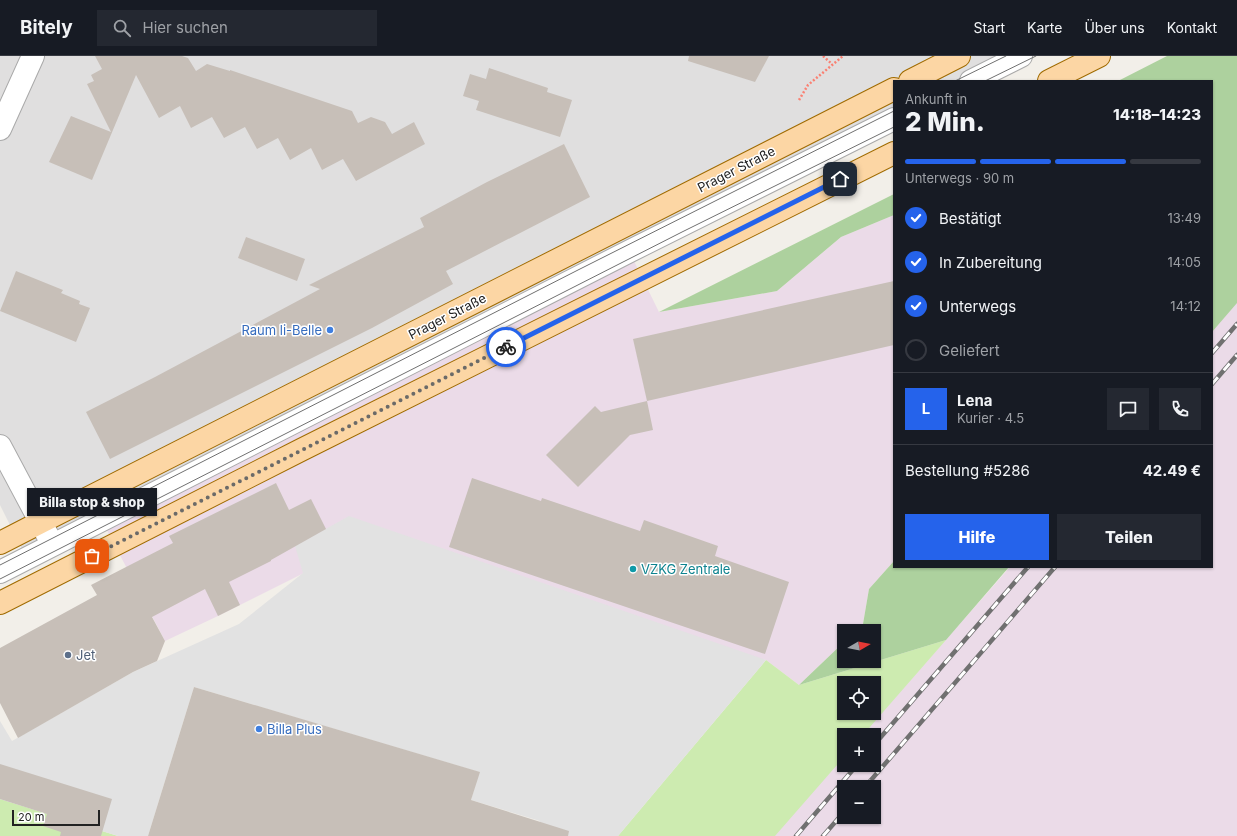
<!DOCTYPE html>
<html lang="de">
<meta charset="utf-8">
<style>
:root{--surface:#171b24;--page:#242831;--text:#f1f3f6;--muted:#9ea1a6;--line:#363941;--accent:#2563eb}
body{margin:0;font-family:Inter,sans-serif;background:var(--page);color:var(--text);height:100vh;display:flex;flex-direction:column;font-size:15px;white-space:nowrap}
*{box-sizing:border-box;margin:0}
p{font-size:13px;color:var(--muted)}
.icon{flex:none;width:22px;height:22px;fill:none;stroke:currentColor;stroke-width:2;stroke-linecap:round;stroke-linejoin:round}
.map{position:relative;flex:1;overflow:hidden}
.panel{position:absolute;left:893px;top:24px;width:320px;height:488px;display:flex;flex-direction:column;background:var(--surface);border-radius:0px;box-shadow:0 1px 3px #0004}
.panel>*{flex:none}
.needle{width:26px;rotate:80deg}
.tools{position:absolute;left:837px;top:568px;display:grid;gap:8px}
.tools a{display:grid;place-items:center;width:44px;height:44px;border-radius:0px;background:var(--surface);box-shadow:0 1px 3px #0004;font-size:20px}
.scale{position:absolute;left:12px;bottom:10px;width:88px;box-sizing:border-box;padding-left:4px;border:2px solid #222;border-top:0;font-size:11px;line-height:14px;white-space:nowrap;color:#222;-webkit-text-stroke:3px #fff;paint-order:stroke}
.pin{position:absolute;display:grid;place-items:center;width:34px;height:34px;color:#fff;margin:-17px;border-radius:8px;box-shadow:0 2px 6px #0006}
.courier{position:absolute;display:grid;place-items:center;width:40px;height:40px;margin:-20px;border:3px solid #2563eb;border-radius:50%;background:#fff;color:#222;box-shadow:0 1px 5px #0007}
.bubble{position:absolute;height:28px;border-radius:0px;background:var(--surface);box-shadow:0 1px 3px #0004;font-size:13px;font-weight:800;line-height:28px;text-align:center}
.summary em{font-style:normal;font-weight:800}
.summary div{display:flex;flex-direction:column-reverse}
.summary{display:flex;align-items:center;justify-content:space-between;height:68px;padding:0 12px}
h1{font-size:26px;font-weight:800;line-height:30px}
.bar{display:grid;grid-template-columns:repeat(4,1fr);gap:6px 4px;align-content:center;height:48px;padding:0 12px}
.bar i{height:5px;border-radius:3px;background:var(--line)}
.bar .active{background:var(--accent)}
.bar p{grid-column:span 4}
.line{display:flex;align-items:center;gap:10px;padding:0 12px;border-top:1px solid var(--line)}
.line div{flex:1}
.round{display:grid;place-items:center;flex:none;width:42px;height:42px;border-radius:0px;background:var(--page)}
ol{padding:0 12px;list-style:none}
li{display:flex;align-items:center;gap:12px;height:44px}
li p{margin-inline-start:auto}
li .icon{padding:4px;border-radius:50%;background:var(--accent);color:#fff;stroke-width:4}
li:last-child{color:var(--muted)}
li i{width:22px;height:22px;border:2px solid var(--line);border-radius:50%}
.primary-button{display:flex;gap:8px;margin-top:auto;padding:8px 12px}
.primary-button a{flex:1;height:46px;border-radius:0px;background:var(--accent);color:#fff;font-size:16px;font-weight:800;line-height:46px;text-align:center}
.primary-button a+a{background:var(--page);color:var(--text)}
header{display:flex;align-items:center;gap:24px;box-sizing:border-box;height:56px;padding:0 20px;background:var(--surface);border-bottom:1px solid var(--line)}
header strong{font-size:19px}
nav{display:flex;gap:22px;margin-inline-start:auto;font-size:14px}
.search{width:280px;height:36px;background:var(--page);display:flex;align-items:center;gap:10px;box-sizing:border-box;padding:0 14px;border-radius:0px;color:var(--muted);font-size:15px}
.map>svg:first-child{display:block}
</style>
<header>
<strong>Bitely</strong>
<div class="search"><svg class="icon" aria-label="search" viewBox="0 0 24 24"><circle cx="10" cy="10" r="6"/><path d="M15 15l6 6"/></svg>Hier suchen</div>
<nav><a>Start</a><a>Karte</a><a>Über uns</a><a>Kontakt</a></nav>
</header>
<div class="map">
<svg width="1237" height="780" viewBox="0 0 1237 780">
<rect width="100%" height="100%" fill="#f2efe9"/>
<polygon fill="#e0dfdf" points="0,0 1020,0 968,25 894,25 894,61 26,501 0,449"/>
<g fill="#ebdbe8" fill-rule="evenodd">
<polygon points="894,159 894,505 869,533 863,568 856,575 844,575 844,586 799,629 766,604 304,517 218,560 165,585 101,463 629,195 659,256 777,235 841,181"/>
<path d="M 1237,246 L 1237,780 L 773,780 L 844,699 L 844,709 L 874,709 L 874,679 L 862,679 L 1010,511 L 1212,511 L 1212,276 ZM 844,731 L 874,731 L 874,761 L 844,761 Z"/>
</g>
<g fill="#cdebb0" fill-rule="evenodd">
<path d="M 946,584 L 863,679 L 844,679 L 844,701 L 775,780 L 618,780 L 766,604 L 799,629 ZM 844,627 L 874,627 L 874,657 L 844,657 Z"/>
<polygon points="0,743 102,775 118,780 0,780"/>
</g>
<g fill="#add19e">
<polygon points="1167,0 1237,0 1237,247 1212,276 1212,25 1118,25"/>
<polygon points="894,138 894,159 841,181 777,235 659,256"/>
<polygon points="894,505 894,511 1009,511 946,584 799,629 844,586 844,605 874,605 874,575 856,575 863,568 869,533"/>
</g>
<polygon fill="#e2e2e2" points="349,460 766,604 618,780 536,780 540,765 471,744 479,716 194,631 148,780 118,780 0,743 0,665 12,685 133,616 239,568 303,517 295,490"/>
<g fill="#c7bfb8">
<polygon points="95,0 182,0 188,2 196,15 207,8 230,15 230,14 352,55 358,67 371,61 385,66 392,78 414,66 425,88 356,125 343,103 322,114 311,92 290,104 278,82 257,93 245,71 224,82 212,61 191,72 180,50 159,62 136,19 92,124 49,106 71,60 111,76 87,28 94,25 91,19 102,13"/>
<polygon points="689,0 769,0 755,26 688,5"/>
<polygon points="489,12 548,32 547,36 572,44 560,81 476,54 479,45 463,40 470,18 486,23"/>
<polygon points="564,88 590,141 446,215 453,228 372,272 110,403 86,356 155,321 320,233 309,229 424,171 420,162 487,126"/>
<polygon points="246,181 305,203 297,225 238,202"/>
<polygon points="16,215 63,234 61,237 80,245 79,248 90,252 76,286 0,255"/>
<polygon points="894,225 894,289 647,345 633,283"/>
<polygon points="647,345 653,374 630,379 578,431 546,399 595,350 601,356"/>
<polygon points="472,422 541,445 542,442 640,475 644,464 718,490 715,500 789,526 765,598 449,491"/>
<polygon points="276,427 289,454 311,443 326,473 271,504 271,505 229,526 240,549 218,560 205,533 152,561 165,585 157,605 133,616 18,682 0,647 0,592 97,539 91,529 128,510 173,487 169,480"/>
<polygon points="194,631 480,716 471,744 569,775 568,780 148,780"/>
<polygon points="0,708 112,743 101,780 60,780 61,776 43,770 47,758 0,743"/>
</g>
<g fill="none" stroke-linecap="round" stroke-linejoin="round">
<defs>
<g id="minor">
<polyline points="971,25 1021,0"/>
<polyline points="0,73 33,0"/>
<polyline points="0,390 49,482"/>
<polyline points="0,516 630,195 894,63"/>
</g>
<g id="major">
<polyline points="910,25 959,0"/>
<polyline points="1049,25 1099,0"/>
<polyline points="0,487 41,466 894,33"/>
<polyline points="0,547 301,394 894,97"/>
</g>
</defs>
<use href="#minor" stroke="#a9a9a9" stroke-width="24"/>
<use href="#major" stroke="#a06b00" stroke-width="24"/>
<g stroke="#fa8072" stroke-width="2.5" stroke-dasharray="2 2" stroke-linecap="butt">
<polyline points="823,0 832,8"/>
<polyline points="799,44 808,29 843,0"/>
</g>
<use href="#minor" stroke="#fff" stroke-width="22"/>
<use href="#major" stroke="#fcd6a4" stroke-width="22"/>
<g stroke="#707070" stroke-width="1">
<polyline points="955,25 1006,0"/>
<polyline points="985,25 1036,0"/>
<polyline points="0,509 578,214 894,55"/>
<polyline points="0,523 682,176 894,71"/>
</g>
<defs>
<g id="rail">
<polyline points="1212,297 1237,268"/>
<polyline points="1212,328 1237,299"/>
<polyline points="874,689 1028,511"/>
<polyline points="865,731 1055,511"/>
<polyline points="796,780 857,709"/>
<polyline points="823,780 844,756"/>
</g>
</defs>
<use href="#rail" stroke="#707070" stroke-width="4.5"/>
<use href="#rail" stroke="#fff" stroke-width="3" stroke-dasharray="9" stroke-linecap="butt"/>
</g>
<g fill="none" stroke-linecap="round" stroke-linejoin="round">
<polyline stroke="#6b6a68" stroke-width="4" stroke-dasharray="0 7.2" points="92,500 506,291"/>
<polyline stroke="#2563eb" stroke-width="5" points="506,291 840,123"/>
</g>
<g fill="#3f7fe0" stroke="#fff" stroke-width="1.5">
<circle cx="330" cy="274" r="4"/>
<circle cx="259" cy="673" r="4"/>
</g>
<circle fill="#0f9aa8" stroke="#fff" stroke-width="1.5" cx="633" cy="513" r="4"/>
<circle fill="#5c6f8a" stroke="#fff" stroke-width="1.5" cx="68" cy="599" r="4"/>
<g text-anchor="middle" dominant-baseline="central" stroke-width="3" stroke-linejoin="round" paint-order="stroke">
<g font-size="13" fill="#222" stroke="#fff">
<text transform="translate(736 113) rotate(-27)">Prager Straße</text>
<text transform="translate(447 260) rotate(-27)">Prager Straße</text>
</g>
<g font-size="13" fill="#366cbe" stroke="#fff" text-anchor="end">
<text x="322" y="274">Raum li-Belle</text>
<text x="267" y="673" text-anchor="start">Billa Plus</text>
</g>
<g font-size="13" fill="#0d838f" stroke="#fff" text-anchor="start">
<text x="641" y="513">VZKG Zentrale</text>
</g>
<g font-size="13" fill="#4e5e75" stroke="#fff" text-anchor="start">
<text x="76" y="599">Jet</text>
</g>
</g>
</svg>
<div class="tools">
<a><svg class="needle" viewBox="-14 -14 28 28"><path d="M0-13l5 13h-10z" fill="#e53935"/><path d="M0 13l5-13h-10z" fill="#9ea1a6"/></svg></a>
<a><svg class="icon" aria-label="locate" viewBox="0 0 24 24"><circle cx="12" cy="12" r="6"/><path d="M12 2v4M12 18v4M2 12h4M18 12h4"/></svg></a>
<a>+</a>
<a>−</a>
</div>
<div class="scale">20 m</div>
<div class="pin" style="left:92px;top:500px;background:#ea580c"><svg class="icon" aria-label="bag" viewBox="0 0 24 24"><path d="M5 8h14l-1 12H6zM9 8a3 3 0 0 1 6 0"/></svg></div>
<div class="pin" style="left:840px;top:123px;background:#1f2937"><svg class="icon" aria-label="home" viewBox="0 0 24 24"><path d="M3 11l9-7 9 7M6 9v11h12V9"/></svg></div>
<div class="courier" style="left:506px;top:291px"><svg class="icon" aria-label="bike" viewBox="0 0 24 24"><circle cx="6" cy="16" r="4"/><circle cx="18" cy="16" r="4"/><path d="M6 16l4-8h5l3 8M10 8l3 8H6M13 5h3"/></svg></div>
<div class="bubble" style="left:27px;top:432px;width:130px">Billa stop &amp; shop</div>
<section class="panel">
<div class="summary"><div><h1>2 Min.</h1><p>Ankunft in</p></div><em>14:18–14:23</em></div>
<div class="bar"><i class="active"></i><i class="active"></i><i class="active"></i><i></i><p>Unterwegs · 90 m</p></div>
<ol>
<li><svg class="icon" aria-label="check" viewBox="0 0 24 24"><path d="M5 12l5 5 9-10"/></svg>Bestätigt<p>13:49</p></li>
<li><svg class="icon" aria-label="check" viewBox="0 0 24 24"><path d="M5 12l5 5 9-10"/></svg>In Zubereitung<p>14:05</p></li>
<li><svg class="icon" aria-label="check" viewBox="0 0 24 24"><path d="M5 12l5 5 9-10"/></svg>Unterwegs<p>14:12</p></li>
<li><i></i>Geliefert</li>
</ol>
<div class="line" style="height:72px"><b class="round" style="background:var(--accent);color:#fff">L</b><div><b>Lena</b><p>Kurier · 4.5</p></div><a class="round"><svg class="icon" aria-label="chat" viewBox="0 0 24 24"><path d="M4 5h16v11H9l-5 4z"/></svg></a><a class="round"><svg class="icon" aria-label="phone" viewBox="0 0 24 24"><path d="M5 4h4l2 5-3 2q2 4 5 5l2-3 5 2v4C11 20 4 13 5 4z"/></svg></a></div>
<div class="line" style="height:52px"><div>Bestellung #5286</div><b>42.49 €</b></div>
<div class="primary-button"><a>Hilfe</a><a>Teilen</a></div>
</section>
</div>
